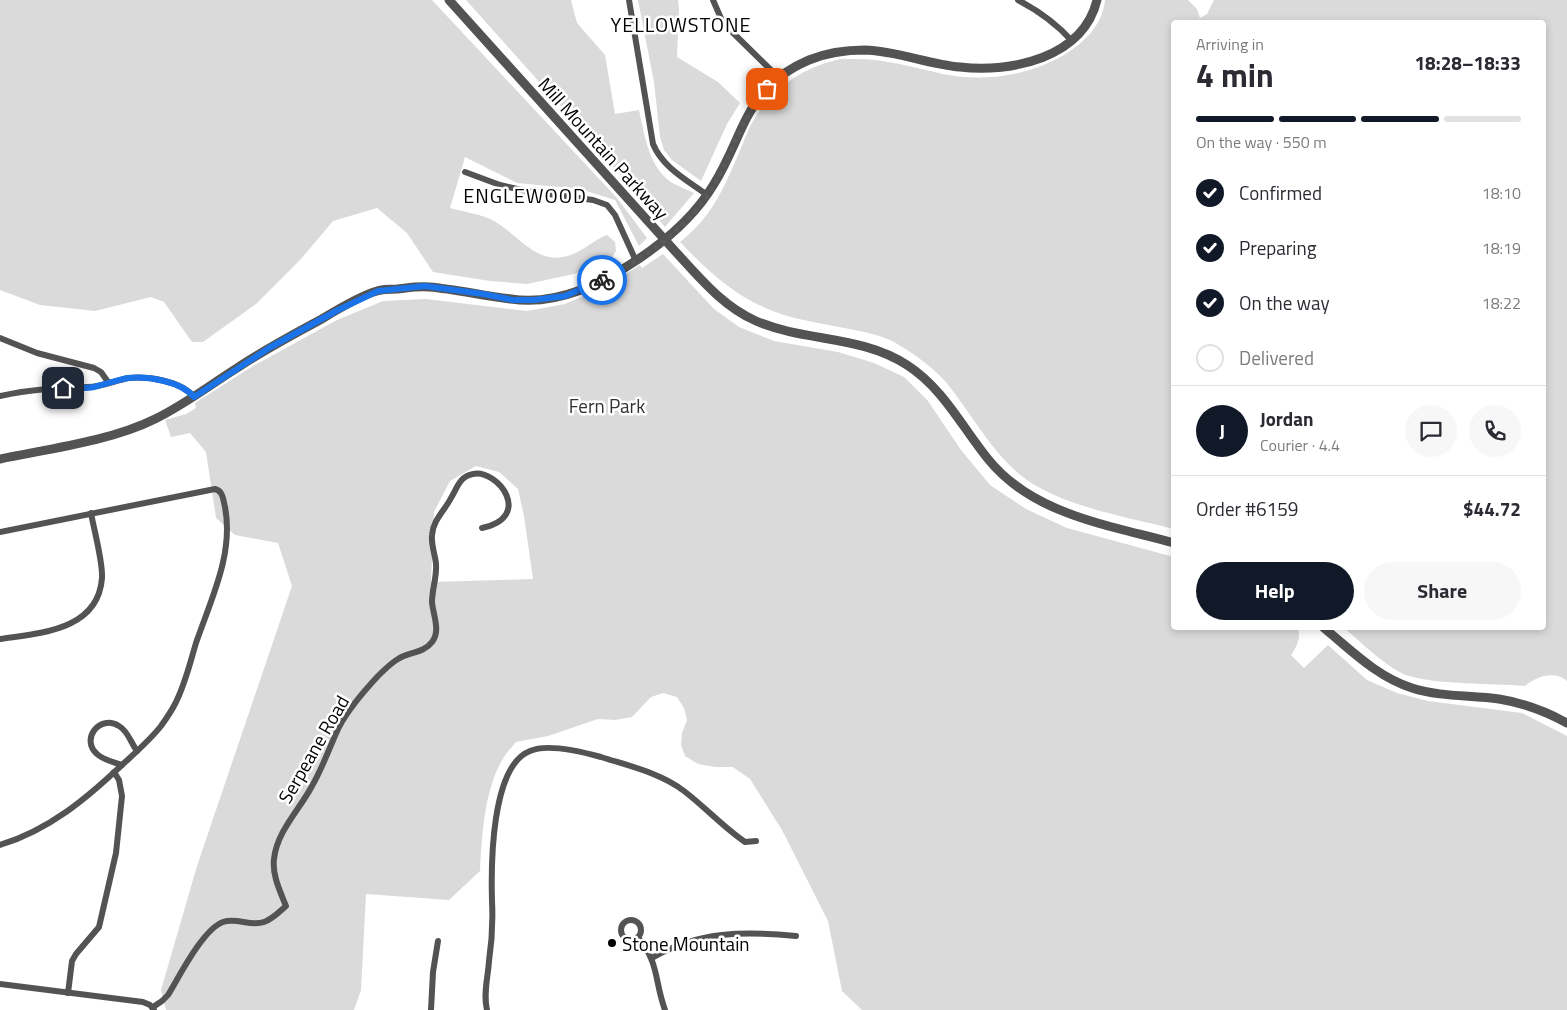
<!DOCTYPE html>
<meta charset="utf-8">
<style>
:root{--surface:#fff;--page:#f7f7f7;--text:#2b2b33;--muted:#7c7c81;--line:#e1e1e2;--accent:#111827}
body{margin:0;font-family:"Titillium Web",sans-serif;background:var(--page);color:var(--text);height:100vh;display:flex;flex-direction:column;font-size:19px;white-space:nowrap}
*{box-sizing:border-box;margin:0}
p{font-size:16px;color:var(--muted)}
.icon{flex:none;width:28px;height:28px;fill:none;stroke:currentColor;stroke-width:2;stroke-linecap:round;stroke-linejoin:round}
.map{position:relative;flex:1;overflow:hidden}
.side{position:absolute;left:1171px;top:20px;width:375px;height:610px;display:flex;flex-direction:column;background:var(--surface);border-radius:5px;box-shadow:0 2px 8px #0003}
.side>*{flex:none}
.pin{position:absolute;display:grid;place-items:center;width:42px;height:42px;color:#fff;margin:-21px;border-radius:10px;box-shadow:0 2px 8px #0006}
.courier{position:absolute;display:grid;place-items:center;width:50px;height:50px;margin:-25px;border:4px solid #1a73e8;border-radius:50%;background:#fff;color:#222;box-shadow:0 1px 6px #0007}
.overview em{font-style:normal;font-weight:700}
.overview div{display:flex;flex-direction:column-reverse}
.overview{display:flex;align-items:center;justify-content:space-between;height:85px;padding:0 25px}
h1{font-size:32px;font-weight:700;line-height:38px}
.bar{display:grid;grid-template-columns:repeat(4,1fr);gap:8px 5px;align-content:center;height:60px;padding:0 25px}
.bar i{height:6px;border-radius:4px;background:var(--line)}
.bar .selected{background:var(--accent)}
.bar p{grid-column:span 4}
.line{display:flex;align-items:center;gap:12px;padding:0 25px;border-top:1px solid var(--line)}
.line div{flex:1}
.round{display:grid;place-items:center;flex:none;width:52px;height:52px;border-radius:26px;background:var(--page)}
ol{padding:0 25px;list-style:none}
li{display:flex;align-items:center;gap:15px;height:55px}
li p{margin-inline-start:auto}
li .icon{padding:5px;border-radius:50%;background:var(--accent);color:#fff;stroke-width:4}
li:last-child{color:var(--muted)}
li i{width:28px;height:28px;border:2px solid var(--line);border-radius:50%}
.cta{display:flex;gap:10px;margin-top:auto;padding:10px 25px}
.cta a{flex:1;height:58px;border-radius:30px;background:var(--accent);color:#fff;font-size:20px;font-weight:700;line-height:58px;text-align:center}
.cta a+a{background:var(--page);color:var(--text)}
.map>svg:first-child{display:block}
</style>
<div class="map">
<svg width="1567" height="1010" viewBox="0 0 1567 1010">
<rect width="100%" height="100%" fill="#fff"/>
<g fill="#dadada" fill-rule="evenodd">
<path d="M 0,0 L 432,0 L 617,198 L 647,238 L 639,246 L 615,200 L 580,189 L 517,183 L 465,157 L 450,208 C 464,212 481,214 494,221 C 516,233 535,263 563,257 C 581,254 591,241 607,235 L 615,242 L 616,251 L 611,259 L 574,274 L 527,284 L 490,281 L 433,272 L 407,233 L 377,208 L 333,221 L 301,259 L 256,304 L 203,342 L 192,342 L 164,302 L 151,297 L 95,311 L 40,305 L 0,290 Z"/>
<path d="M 466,0 L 571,0 L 577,23 L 605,55 L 615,114 L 639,110 C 644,132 648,163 667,179 C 674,185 686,189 694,193 L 665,227 L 559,104 Z"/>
<polygon points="638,0 678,0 679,9 677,57 718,82 740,103 727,124 701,181 672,160 664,150 660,137 654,82"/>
<path d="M 1105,0 L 1188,0 L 1197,9 L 1200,18 L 1207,14 L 1214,0 L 1567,0 L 1567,681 C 1554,670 1536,677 1525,686 C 1490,683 1441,685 1409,676 C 1389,670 1361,642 1344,628 L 1544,628 L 1544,22 L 1174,22 L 1174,529 C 1127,517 1054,505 1018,473 C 988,447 970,411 945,381 C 930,365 913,353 894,342 C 889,339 882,337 876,335 C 851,328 824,325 799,319 C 745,306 717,280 680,242 C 714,215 724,187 741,148 C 745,139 748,129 753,121 C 772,89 800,69 836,60 C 842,58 848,59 854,59 C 887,59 912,67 943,74 C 986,83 1034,75 1070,51 C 1088,39 1103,22 1105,0 Z"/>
<path d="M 663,254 L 714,309 L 739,327 L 774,341 L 838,352 L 874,363 L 904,377 L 928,401 L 961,450 L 990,485 L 1026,509 L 1067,528 L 1174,557 L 1174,628 L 1298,628 C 1301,638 1297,646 1291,655 L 1304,668 L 1328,645 L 1367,680 L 1397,693 L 1428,701 L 1522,713 L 1567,736 L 1567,1010 L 862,1010 L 842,991 L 828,921 L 782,830 L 750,779 L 733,767 L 715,767 L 698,764 L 685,756 L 681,745 L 682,733 L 687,720 L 684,708 L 677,697 L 663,693 L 651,697 L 632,717 L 615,720 L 598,719 L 548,736 L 516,742 C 512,747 507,752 504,757 C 484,789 482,835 480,871 L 449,900 L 366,894 L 361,990 L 354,1010 L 166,1010 L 161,990 L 197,866 L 292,586 L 278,543 L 235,535 L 216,518 L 206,452 L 190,433 L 171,437 L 165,420 L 186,414 L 196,408 L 195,403 L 253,366 L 337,320 L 383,301 L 426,299 L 527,311 L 565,304 L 604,287 L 640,265 L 642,268 ZM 476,466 L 499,472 L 518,489 L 524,516 L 533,579 L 431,582 L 434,512 L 450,481 Z"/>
</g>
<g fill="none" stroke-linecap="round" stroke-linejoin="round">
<g stroke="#535353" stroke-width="6">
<path d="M 629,0 L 653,144 C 663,168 687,180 707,195"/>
<polyline points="713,0 723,23 779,78"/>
<path d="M 1018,0 C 1039,11 1056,23 1072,41"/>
<polyline points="465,172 500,185 526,191 593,200 607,205 615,215 636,261"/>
<polyline points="0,338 37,353 94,368 101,372 108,382"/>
<path d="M 0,396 C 31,389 57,388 88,387 C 102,387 116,380 129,378 C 148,376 181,381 194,397"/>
<path d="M 0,532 L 215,489 C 223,491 223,499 225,507 C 234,554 211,599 196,643 C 190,663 185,685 175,704 C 171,712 166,719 161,726 C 150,740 136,752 123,764 C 86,799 49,830 0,845"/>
<path d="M 0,639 C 39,633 98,631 102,578 C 103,562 94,530 91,513"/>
<path d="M 122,765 C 114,762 103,760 97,754 C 80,739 100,714 119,726 C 128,731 131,743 137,751"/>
<circle cx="631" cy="930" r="10"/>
<path d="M 638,937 C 660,965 654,980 665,1010"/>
<path d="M 652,958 C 697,931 745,931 796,936"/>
<polyline points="0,984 143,1002 150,1005 154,1010"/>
<polyline points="68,993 72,961 76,954 99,927 116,853 122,796 119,780 114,772"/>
<path d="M 153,1007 L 162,1001 L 168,995 C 179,977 203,929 223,922 C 237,917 250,927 264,922 C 273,919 279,912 286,906 C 280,891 272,875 274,859 C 277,831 300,809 312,786 C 323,767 330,746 339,727 C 349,708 364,691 378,676 C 384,670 391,663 398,659 C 409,652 424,653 432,642 C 441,631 433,615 432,602 C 432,589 437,577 436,564 C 435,554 431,545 432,535 C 433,520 445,510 451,498 C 457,488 460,476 473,474 C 498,469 534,517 482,528"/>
<polyline points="431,1010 433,972 438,941"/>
<path d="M 487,1010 C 483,994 488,977 489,961 C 492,941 493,921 492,901 C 491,865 491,766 530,751 C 548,743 583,752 601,757 C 629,766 661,773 684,791 C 705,807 723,827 745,842 L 756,841"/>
</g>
<g stroke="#535353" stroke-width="9">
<path d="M 449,0 L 674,250 C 699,277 722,306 756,321 C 805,342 861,335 907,365 C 943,388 962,427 988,459 C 1033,515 1109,525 1174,543"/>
<path d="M 0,459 C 48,449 111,441 155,419 C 184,405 210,385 237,368 C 264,350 292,335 320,320 C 335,311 361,295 377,291 C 383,289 391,289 397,289 C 407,288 418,286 429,287 C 456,289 483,296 511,299 C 556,306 600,285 637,260 C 667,240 695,216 714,184 C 745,134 745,87 809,60 C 826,53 846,50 865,50 C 897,51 928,64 960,67 C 1011,73 1083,58 1097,0"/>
<path d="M 1324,628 C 1351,650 1377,677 1412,688 C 1440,697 1470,695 1499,699 C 1524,703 1545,711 1567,723"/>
</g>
</g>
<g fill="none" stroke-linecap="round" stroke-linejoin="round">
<path stroke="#595959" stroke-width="5" stroke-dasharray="0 9" d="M 602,280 C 647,257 693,225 717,180 C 733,149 743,116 767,89"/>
<path stroke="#1a73e8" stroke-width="6" d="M 63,388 C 73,387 84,389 94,387 C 106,384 117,380 128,378 C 147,376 181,381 194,397 L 269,348 L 338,310 L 378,291 L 425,286 L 483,294 L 513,300 L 534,300 L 565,296 L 602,280"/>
</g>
<circle fill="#000" stroke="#fff" stroke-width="2" cx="612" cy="943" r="5"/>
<g text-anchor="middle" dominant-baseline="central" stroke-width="5" stroke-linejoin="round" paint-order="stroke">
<g font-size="19" fill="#000" stroke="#fff">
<text transform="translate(604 148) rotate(48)">Mill Mountain Parkway</text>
<text transform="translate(313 749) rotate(-60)">Serpeane Road</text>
</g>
<g font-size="19" fill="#313131" stroke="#fff">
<text x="607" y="405">Fern Park</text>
</g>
<g font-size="19" fill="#000" stroke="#fff" text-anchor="start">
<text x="622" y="943">Stone Mountain</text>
</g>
<g font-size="20" letter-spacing="1" fill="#000" stroke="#fff">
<text x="681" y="24">YELLOWSTONE</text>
<text x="525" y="195">ENGLEWOOD</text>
</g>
</g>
</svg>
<div class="pin" style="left:767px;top:89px;background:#ea580c"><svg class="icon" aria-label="bag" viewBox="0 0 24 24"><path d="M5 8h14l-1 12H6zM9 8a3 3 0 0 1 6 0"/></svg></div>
<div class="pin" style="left:63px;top:388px;background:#1f2937"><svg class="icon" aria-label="home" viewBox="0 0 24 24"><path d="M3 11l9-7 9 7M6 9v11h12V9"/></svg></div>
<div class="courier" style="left:602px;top:280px"><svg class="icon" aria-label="bike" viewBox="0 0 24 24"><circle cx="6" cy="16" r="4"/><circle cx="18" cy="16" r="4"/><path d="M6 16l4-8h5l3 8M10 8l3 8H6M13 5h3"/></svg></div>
<section class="side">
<div class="overview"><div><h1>4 min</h1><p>Arriving in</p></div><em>18:28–18:33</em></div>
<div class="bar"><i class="selected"></i><i class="selected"></i><i class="selected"></i><i></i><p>On the way · 550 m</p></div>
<ol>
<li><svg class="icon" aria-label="check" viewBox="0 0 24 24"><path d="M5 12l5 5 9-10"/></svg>Confirmed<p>18:10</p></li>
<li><svg class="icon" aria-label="check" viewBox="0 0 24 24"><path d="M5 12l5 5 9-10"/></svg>Preparing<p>18:19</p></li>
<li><svg class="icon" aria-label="check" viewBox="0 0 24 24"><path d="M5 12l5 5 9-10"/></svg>On the way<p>18:22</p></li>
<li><i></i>Delivered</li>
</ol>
<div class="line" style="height:90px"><b class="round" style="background:var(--accent);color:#fff">J</b><div><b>Jordan</b><p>Courier · 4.4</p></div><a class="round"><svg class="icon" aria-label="chat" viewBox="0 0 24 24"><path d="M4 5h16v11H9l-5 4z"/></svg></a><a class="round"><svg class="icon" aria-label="phone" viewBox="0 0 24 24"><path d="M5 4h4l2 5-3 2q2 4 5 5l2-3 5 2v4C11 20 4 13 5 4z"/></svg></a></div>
<div class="line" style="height:65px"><div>Order #6159</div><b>$44.72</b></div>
<div class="cta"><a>Help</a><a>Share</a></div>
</section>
</div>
